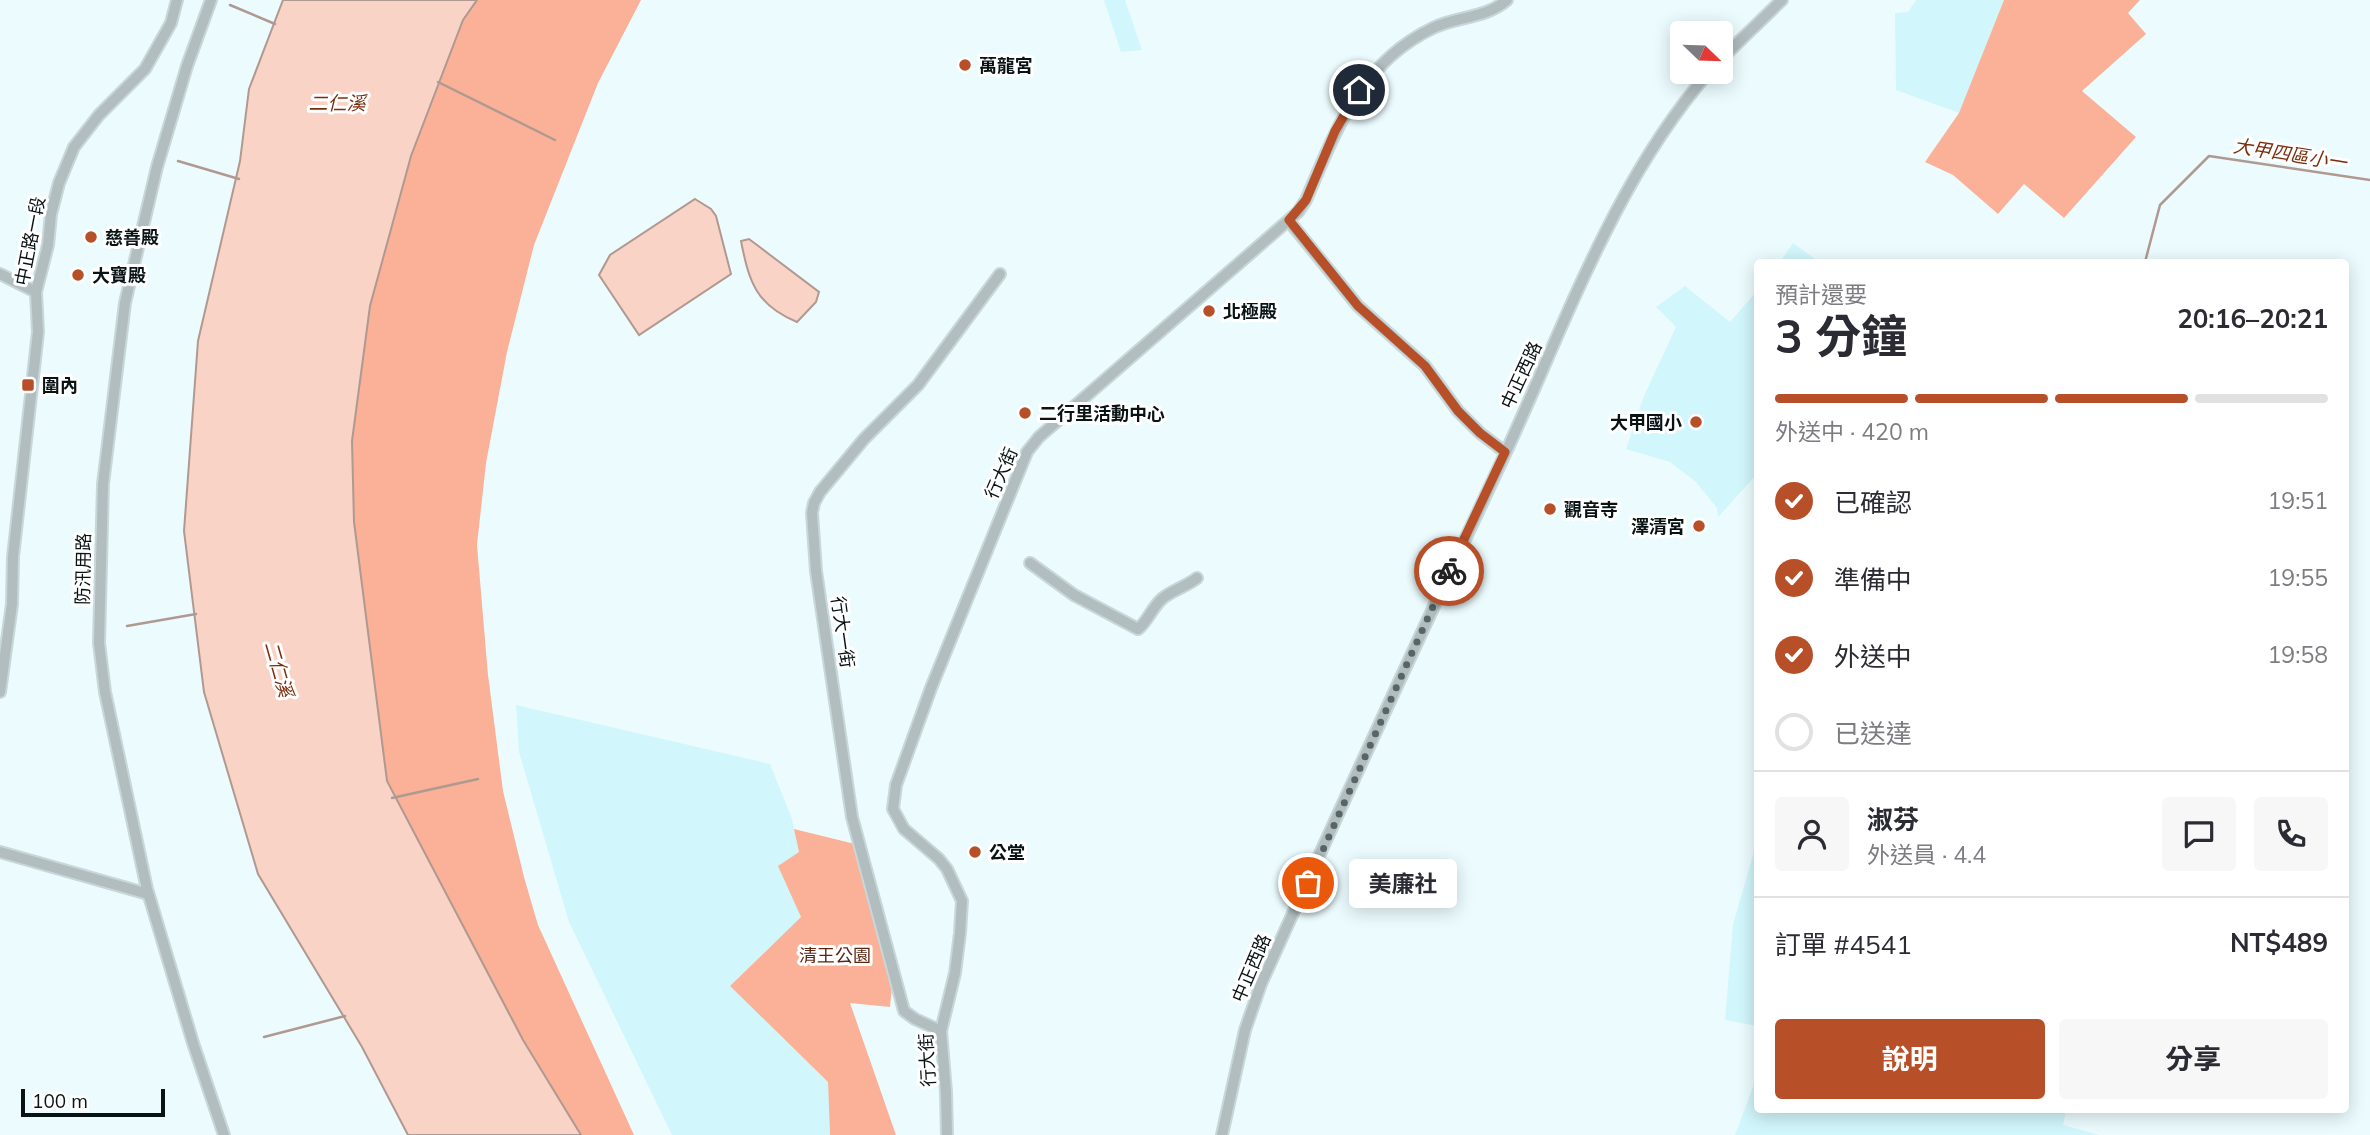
<!DOCTYPE html>
<html lang="zh-TW">
<meta charset="utf-8">
<style>
:root{--surface:#fff;--page:#f7f7f7;--text:#2b2b33;--muted:#7c7c81;--line:#e1e1e2;--accent:#b75028}
body{margin:0;font-family:Mulish,"Noto Sans TC",sans-serif;background:var(--page);color:var(--text);height:100vh;display:flex;flex-direction:column;font-size:26px;white-space:nowrap}
*{box-sizing:border-box;margin:0}
p{font-size:23px;color:var(--muted)}
.icon{flex:none;width:38px;height:38px;fill:none;stroke:currentColor;stroke-width:2;stroke-linecap:round;stroke-linejoin:round}
.map{position:relative;flex:1;overflow:hidden}
.drawer{position:absolute;left:1754px;top:259px;width:595px;height:854px;display:flex;flex-direction:column;background:var(--surface);border-radius:7px;box-shadow:0 4px 18px #0003}
.drawer>*{flex:none}
.needle{width:46px;rotate:113deg}
.fabs{position:absolute;left:1670px;top:21px;display:grid;gap:14px}
.fabs a{display:grid;place-items:center;width:63px;height:63px;border-radius:7px;background:var(--surface);box-shadow:0 4px 18px #0003;font-size:35px}
.scale{position:absolute;left:21px;bottom:18px;width:144px;box-sizing:border-box;padding-left:7px;border:4px solid #091314;border-top:0;font-size:19px;line-height:24px;white-space:nowrap;color:#091314;-webkit-text-stroke:5px #fff;paint-order:stroke}
.pin{position:absolute;display:grid;place-items:center;width:60px;height:60px;color:#fff;margin:-30px;border:4px solid #fff;border-radius:50%;box-shadow:0 2px 7px #0007}
.courier{position:absolute;display:grid;place-items:center;width:70px;height:70px;margin:-35px;border:5px solid #b75028;border-radius:50%;background:#fff;color:#222;box-shadow:0 2px 9px #0007}
.bubble{position:absolute;height:49px;border-radius:7px;background:var(--surface);box-shadow:0 4px 18px #0003;font-size:23px;font-weight:700;line-height:49px;text-align:center}
.head em{font-style:normal;font-weight:700}
.head div{display:flex;flex-direction:column-reverse}
.head{display:flex;align-items:center;justify-content:space-between;height:119px;padding:0 21px}
h1{font-size:46px;font-weight:700;line-height:52px}
.bar{display:grid;grid-template-columns:repeat(4,1fr);gap:10px 7px;align-content:center;height:84px;padding:0 21px}
.bar i{height:9px;border-radius:5px;background:var(--line)}
.bar .active{background:var(--accent)}
.bar p{grid-column:span 4}
.line{display:flex;align-items:center;gap:18px;padding:0 21px;border-top:2px solid var(--line)}
.line div{flex:1}
.round{display:grid;place-items:center;flex:none;width:74px;height:74px;border-radius:7px;background:var(--page)}
ol{padding:0 21px;list-style:none}
li{display:flex;align-items:center;gap:21px;height:77px}
li p{margin-inline-start:auto}
li .icon{padding:7px;border-radius:50%;background:var(--accent);color:#fff;stroke-width:4}
li:last-child{color:var(--muted)}
li i{width:38px;height:38px;border:4px solid var(--line);border-radius:50%}
.cta{display:flex;gap:14px;margin-top:auto;padding:14px 21px}
.cta a{flex:1;height:80px;border-radius:7px;background:var(--accent);color:#fff;font-size:28px;font-weight:700;line-height:80px;text-align:center}
.cta a+a{background:var(--page);color:var(--text)}
.map>svg:first-child{display:block}
</style>
<div class="map">
<svg width="2370" height="1135" viewBox="0 0 2370 1135">
<rect width="100%" height="100%" fill="#ecfcfe"/>
<g fill="#d1f6fb">
<polygon points="1104,0 1125,0 1142,50 1121,52"/>
<polygon points="1916,0 2004,0 1959,113 1896,90 1895,13 1908,12"/>
<polygon points="1793,243 1819,262 1780,262"/>
<polygon points="1685,286 1730,322 1757,291 1757,474 1718,517 1717,508 1696,482 1670,462 1626,449 1644,396 1676,327 1656,307"/>
<polygon points="516,705 770,764 792,819 799,852 779,866 801,917 730,986 828,1082 830,1135 672,1135 569,922 519,752"/>
<polygon points="1757,842 1757,1026 1725,1020 1733,924"/>
<polygon points="1757,1076 1757,1110 2066,1110 2063,1125 2100,1135 1735,1135"/>
</g>
<g fill="#fab197">
<polygon points="477,0 641,0 598,83 534,245 507,352 486,463 477,545 488,675 503,791 524,877 538,925 634,1135 581,1135 523,1040 387,781 354,522 352,441 370,306 411,156 463,20"/>
<polygon points="2004,0 2140,0 2128,13 2146,34 2082,91 2136,137 2064,218 2024,184 1998,214 1953,175 1925,162 1959,113"/>
<polygon points="794,829 859,845 893,975 890,1007 850,1003 896,1135 830,1135 828,1082 730,986 801,917 778,866 799,852"/>
</g>
<g fill="#f8d3c6" stroke="#b09991" stroke-width="2">
<polygon points="283,0 477,0 463,20 411,156 370,306 352,441 354,522 387,781 523,1040 581,1135 408,1135 362,1047 258,874 204,692 184,531 198,341 240,161 249,89"/>
<polygon points="695,199 711,209 716,216 731,274 639,335 599,275 610,255"/>
<path d="M 749,239 L 819,292 L 816,302 L 797,322 C 756,305 749,282 741,241 Z"/>
</g>
<g fill="none" stroke-linecap="round" stroke-linejoin="round">
<g stroke="#b09991" stroke-width="2.5">
<polyline points="230,5 275,24"/>
<polyline points="438,82 555,140"/>
<polyline points="178,161 239,179"/>
<polyline points="2145,262 2160,205 2209,156 2370,180"/>
<polyline points="127,626 196,614"/>
<polyline points="392,798 478,779"/>
<polyline points="264,1037 345,1016"/>
</g>
<defs>
<g id="minor">
<polyline points="211,0 187,66 157,167 125,303 103,484 99,643 105,692 147,889 193,1043 224,1135"/>
<polyline points="1720,60 1782,0"/>
<polyline points="1289,221 1358,306 1425,366 1458,411 1480,433 1505,452"/>
<polyline points="0,274 36,292"/>
<path d="M 1030,563 L 1074,595 L 1138,629 C 1148,621 1152,607 1163,598 C 1173,590 1187,586 1197,578"/>
<polyline points="0,692 12,604 13,557 38,332 36,292 48,245 51,214 59,183 74,147 99,115 145,69 171,23 177,0"/>
<polyline points="0,852 148,894"/>
<polyline points="941,1031 915,1019 904,1011 852,817 816,571 812,513 814,503 820,492 864,439 918,385 1000,274"/>
<path d="M 947,1135 L 946,1092 L 941,1031 L 955,973 L 960,933 L 962,901 L 947,869 L 939,859 L 904,829 L 893,809 L 896,785 L 931,688 L 1027,452 L 1039,437 L 1298,212 L 1306,200 C 1336,130 1360,63 1433,28 C 1457,16 1485,19 1507,0"/>
<path d="M 1222,1135 L 1245,1030 L 1261,984 C 1341,806 1423,629 1506,452 C 1566,322 1615,180 1709,72"/>
</g>
</defs>
<use href="#minor" stroke="#c8d7d9" stroke-width="14"/>
<use href="#minor" stroke="#b2bdbf" stroke-width="10"/>
</g>
<g fill="none" stroke-linecap="round" stroke-linejoin="round">
<polyline stroke="#586566" stroke-width="7" stroke-dasharray="0 12.6" points="1308,883 1449,571"/>
<polyline stroke="#b75028" stroke-width="9" points="1359,90 1335,131 1306,200 1289,220 1358,306 1425,366 1458,411 1480,433 1505,452 1449,571"/>
</g>
<g fill="#b75028" stroke="#fff" stroke-width="2.5">
<circle cx="965" cy="65" r="7"/>
<circle cx="91" cy="237" r="7"/>
<circle cx="78" cy="275" r="7"/>
<circle cx="1209" cy="311" r="7"/>
<rect x="21" y="378" width="14" height="14" rx="3.5"/>
<circle cx="1025" cy="413" r="7"/>
<circle cx="1696" cy="422" r="7"/>
<circle cx="1550" cy="509" r="7"/>
<circle cx="1699" cy="526" r="7"/>
<circle cx="975" cy="852" r="7"/>
</g>
<g text-anchor="middle" dominant-baseline="central" stroke-width="6" stroke-linejoin="round" paint-order="stroke">
<g font-size="18" font-weight="bold" fill="#091314" stroke="#fff" text-anchor="start">
<text x="979" y="65">萬龍宮</text>
<text x="105" y="237">慈善殿</text>
<text x="92" y="275">大寶殿</text>
<text x="1223" y="311">北極殿</text>
<text x="42" y="385">圍內</text>
<text x="1039" y="413">二行里活動中心</text>
<text x="1682" y="422" text-anchor="end">大甲國小</text>
<text x="1564" y="509">觀音寺</text>
<text x="1685" y="526" text-anchor="end">澤清宮</text>
<text x="989" y="852">公堂</text>
</g>
<g font-size="18" fill="#091314" stroke="#fff">
<text transform="translate(30 241) rotate(-79)">中正路一段</text>
<text transform="translate(1521 375) rotate(-65)">中正西路</text>
<text transform="translate(1001 473) rotate(-66)">行大街</text>
<text transform="translate(83 569) rotate(-89)">防汛用路</text>
<text transform="translate(843 632) rotate(82)">行大一街</text>
<text transform="translate(1251 968) rotate(-67)">中正西路</text>
<text transform="translate(927 1060) rotate(-93)">行大街</text>
</g>
<g font-size="18" fill="#5c2510" stroke="#fff">
<text x="835" y="955">清王公園</text>
</g>
<g font-size="19" font-style="italic" fill="#7b2e0e" stroke="#fff">
<text x="337" y="103">二仁溪</text>
<text transform="translate(2290 154) rotate(9)">大甲四區小一</text>
<text transform="translate(279 669) rotate(74)">二仁溪</text>
</g>
</g>
</svg>
<div class="fabs">
<a><svg class="needle" viewBox="-14 -14 28 28"><path d="M0-13l5 13h-10z" fill="#e53935"/><path d="M0 13l5-13h-10z" fill="#7c7c81"/></svg></a>
</div>
<div class="scale">100 m</div>
<div class="pin" style="left:1308px;top:883px;background:#ea580c"><svg class="icon" aria-label="bag" viewBox="0 0 24 24"><path d="M5 8h14l-1 12H6zM9 8a3 3 0 0 1 6 0"/></svg></div>
<div class="pin" style="left:1359px;top:90px;background:#1f2937"><svg class="icon" aria-label="home" viewBox="0 0 24 24"><path d="M3 11l9-7 9 7M6 9v11h12V9"/></svg></div>
<div class="courier" style="left:1449px;top:571px"><svg class="icon" aria-label="bike" viewBox="0 0 24 24"><circle cx="6" cy="16" r="4"/><circle cx="18" cy="16" r="4"/><path d="M6 16l4-8h5l3 8M10 8l3 8H6M13 5h3"/></svg></div>
<div class="bubble" style="left:1349px;top:859px;width:108px">美廉社</div>
<section class="drawer">
<div class="head"><div><h1>3 分鐘</h1><p>預計還要</p></div><em>20:16–20:21</em></div>
<div class="bar"><i class="active"></i><i class="active"></i><i class="active"></i><i></i><p>外送中 · 420 m</p></div>
<ol>
<li><svg class="icon" aria-label="check" viewBox="0 0 24 24"><path d="M5 12l5 5 9-10"/></svg>已確認<p>19:51</p></li>
<li><svg class="icon" aria-label="check" viewBox="0 0 24 24"><path d="M5 12l5 5 9-10"/></svg>準備中<p>19:55</p></li>
<li><svg class="icon" aria-label="check" viewBox="0 0 24 24"><path d="M5 12l5 5 9-10"/></svg>外送中<p>19:58</p></li>
<li><i></i>已送達</li>
</ol>
<div class="line" style="height:126px"><a class="round"><svg class="icon" aria-label="person" viewBox="0 0 24 24"><circle cx="12" cy="8" r="4"/><path d="M4 21q1-7 8-7t8 7"/></svg></a><div><b>淑芬</b><p>外送員 · 4.4</p></div><a class="round"><svg class="icon" aria-label="chat" viewBox="0 0 24 24"><path d="M4 5h16v11H9l-5 4z"/></svg></a><a class="round"><svg class="icon" aria-label="phone" viewBox="0 0 24 24"><path d="M5 4h4l2 5-3 2q2 4 5 5l2-3 5 2v4C11 20 4 13 5 4z"/></svg></a></div>
<div class="line" style="height:91px"><div>訂單 #4541</div><b>NT$489</b></div>
<div class="cta"><a>說明</a><a>分享</a></div>
</section>
</div>
